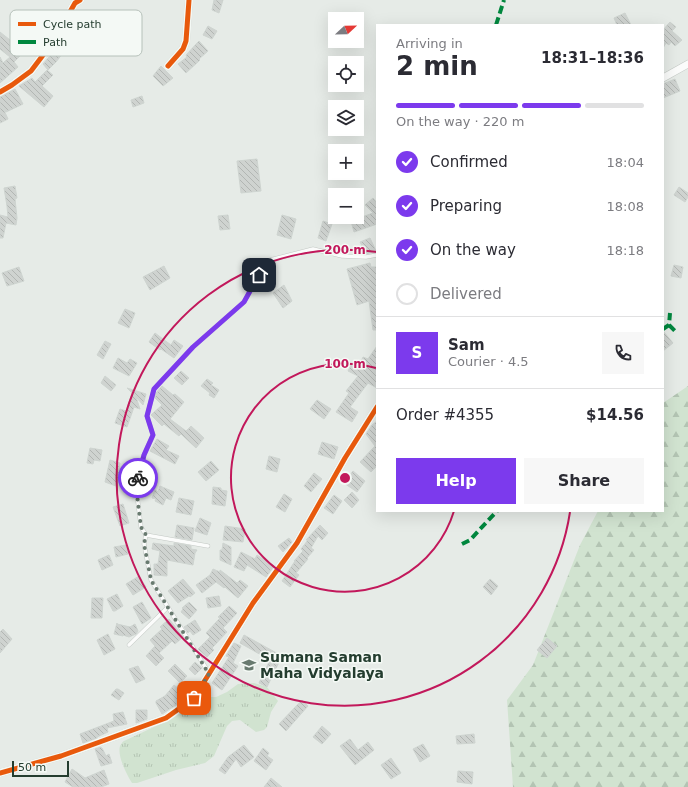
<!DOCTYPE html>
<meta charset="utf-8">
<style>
:root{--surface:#fff;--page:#f7f7f7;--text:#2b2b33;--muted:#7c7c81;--line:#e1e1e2;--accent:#7c3aed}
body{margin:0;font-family:"DejaVu Sans",sans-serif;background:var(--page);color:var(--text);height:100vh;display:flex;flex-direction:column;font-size:15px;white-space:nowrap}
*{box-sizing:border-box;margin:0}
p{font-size:13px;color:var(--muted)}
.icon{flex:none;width:22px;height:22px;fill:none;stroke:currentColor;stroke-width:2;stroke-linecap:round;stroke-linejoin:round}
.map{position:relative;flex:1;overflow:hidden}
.panel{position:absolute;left:376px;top:24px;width:288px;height:488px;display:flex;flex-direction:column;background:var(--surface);border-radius:0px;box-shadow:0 4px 16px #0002}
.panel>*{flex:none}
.needle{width:26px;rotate:68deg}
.fabs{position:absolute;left:328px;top:12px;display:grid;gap:8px}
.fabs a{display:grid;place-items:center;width:36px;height:36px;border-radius:0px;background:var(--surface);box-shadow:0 4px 16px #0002;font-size:20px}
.scale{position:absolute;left:12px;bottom:10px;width:57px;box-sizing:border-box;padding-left:4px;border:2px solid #243d2f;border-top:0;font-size:11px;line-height:14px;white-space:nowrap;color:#243d2f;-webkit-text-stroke:3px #f4f9f5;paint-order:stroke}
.pin{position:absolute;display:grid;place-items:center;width:34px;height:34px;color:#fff;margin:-17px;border-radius:8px;box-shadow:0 2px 6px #0006}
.courier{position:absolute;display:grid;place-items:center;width:40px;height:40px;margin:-20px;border:3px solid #7c3aed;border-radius:50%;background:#fff;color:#222;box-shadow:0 1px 5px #0007}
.headline em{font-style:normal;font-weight:800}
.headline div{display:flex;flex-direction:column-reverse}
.headline{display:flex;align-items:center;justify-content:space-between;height:68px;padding:0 20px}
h1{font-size:26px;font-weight:800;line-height:30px}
.bar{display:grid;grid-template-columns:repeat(4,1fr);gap:6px 4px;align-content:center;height:48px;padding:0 20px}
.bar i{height:5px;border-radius:3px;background:var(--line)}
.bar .on{background:var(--accent)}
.bar p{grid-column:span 4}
.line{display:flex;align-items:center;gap:10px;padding:0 20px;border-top:1px solid var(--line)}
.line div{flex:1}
.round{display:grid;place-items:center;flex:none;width:42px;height:42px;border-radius:0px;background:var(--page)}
ol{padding:0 20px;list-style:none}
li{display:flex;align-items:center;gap:12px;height:44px}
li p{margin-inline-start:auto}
li .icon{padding:4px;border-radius:50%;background:var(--accent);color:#fff;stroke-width:4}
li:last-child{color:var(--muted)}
li i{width:22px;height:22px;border:2px solid var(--line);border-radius:50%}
.primary-button{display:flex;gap:8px;margin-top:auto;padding:8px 20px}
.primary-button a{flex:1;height:46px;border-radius:0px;background:var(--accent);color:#fff;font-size:16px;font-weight:800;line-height:46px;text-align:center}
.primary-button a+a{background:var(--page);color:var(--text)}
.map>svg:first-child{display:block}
</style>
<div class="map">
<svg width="688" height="787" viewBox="0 0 688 787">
<defs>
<pattern id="grass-tufts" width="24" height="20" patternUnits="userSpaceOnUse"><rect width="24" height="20" fill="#d1e3d0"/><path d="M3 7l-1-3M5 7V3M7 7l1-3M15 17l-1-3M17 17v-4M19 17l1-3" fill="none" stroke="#b3c4b3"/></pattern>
<pattern id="forest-firs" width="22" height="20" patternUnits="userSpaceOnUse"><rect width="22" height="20" fill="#d1e3d0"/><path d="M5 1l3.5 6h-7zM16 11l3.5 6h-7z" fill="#b3c4b3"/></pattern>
<pattern id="building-back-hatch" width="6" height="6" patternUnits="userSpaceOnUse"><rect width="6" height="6" fill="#cfd3d0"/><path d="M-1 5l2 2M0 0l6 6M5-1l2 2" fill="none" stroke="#b2b6b3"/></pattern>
</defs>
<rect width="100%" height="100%" fill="#e6ebe7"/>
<path fill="url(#grass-tufts)" d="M 254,683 L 267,687 L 278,701 L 271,712 L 267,727 L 264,730 L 256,732 L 240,720 L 232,721 L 227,726 L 214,756 L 205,763 L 176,770 L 137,783 L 132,783 C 127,775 117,756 120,746 C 120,746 123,741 124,741 L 173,718 L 205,695 L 211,697 L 216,697 L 227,692 L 238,684 Z"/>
<polygon fill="url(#forest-firs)" points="688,386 688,787 513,787 507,700 533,665 580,545 598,511 663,511 663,403"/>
<g fill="url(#building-back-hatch)" stroke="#ced4d0">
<polygon points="214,0 223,0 219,13 212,10"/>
<polygon points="625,13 631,25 617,25 614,18"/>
<polygon points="40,21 49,38 34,47 32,44 14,62 18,67 0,83 0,57 3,63 10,57 0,49 0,32 15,44 35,29 38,24 39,24"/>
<polygon points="670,22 676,27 672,31 682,40 675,46 671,42 669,45 666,43 663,48 663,30"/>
<polygon points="208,26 217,31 212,39 203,35"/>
<polygon points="66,34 73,40 56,62 48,70 43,64 56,49 55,48"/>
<polygon points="199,41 208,51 199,59 200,60 186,73 178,64 187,57 186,55"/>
<polygon points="161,66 173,78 163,86 153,76"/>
<polygon points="47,70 53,75 42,86 53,96 44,107 19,86 32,78 35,82"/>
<polygon points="675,79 680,91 663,98 663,84"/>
<polygon points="15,89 23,104 6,112 3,108 8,119 0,123 0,97"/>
<polygon points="142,96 144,103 133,107 131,100"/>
<polygon points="257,159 261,191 241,193 237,161"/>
<polygon points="15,186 17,198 15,199 17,218 16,225 6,223 3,238 0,238 0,215 8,217 7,206 4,188"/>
<polygon points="679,187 688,193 688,197 685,202 674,195"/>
<polygon points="373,198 377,203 377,224 354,232 351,221 373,213 365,205"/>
<polygon points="228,215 230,229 220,230 218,216"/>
<polygon points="282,215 296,219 291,239 277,235"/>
<polygon points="323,221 332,224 326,241 318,238"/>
<polygon points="370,238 376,251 366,254 360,242"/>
<polygon points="370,263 371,267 377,267 377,330 373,330 369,301 357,305 347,269"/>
<polygon points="674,265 683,267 681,278 671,276"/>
<polygon points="164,266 170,278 150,290 143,277"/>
<polygon points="19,267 24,281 7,286 2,273"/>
<polygon points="284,285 292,301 283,308 273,293"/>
<polygon points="125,309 135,313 129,328 118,323"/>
<polygon points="663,331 673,343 663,351"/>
<polygon points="155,333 171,345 174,340 183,346 174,358 161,349 160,350 149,342"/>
<polygon points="105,341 111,344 103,359 97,355"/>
<polygon points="377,346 377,388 368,383 350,407 358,412 352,422 336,412 349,393 346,391 358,376 348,371 352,363 359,366 363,357 368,359"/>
<polygon points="118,358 127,363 130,359 137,363 129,376 113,368"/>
<polygon points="181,371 189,378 182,385 174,378"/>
<polygon points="105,376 116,385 111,391 101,383"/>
<polygon points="207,379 213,383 211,385 219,390 214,398 209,395 210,393 201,386"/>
<polygon points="162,386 173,395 175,394 184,402 170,419 186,431 191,426 204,438 196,448 181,434 179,436 164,424 162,426 151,415 162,405 155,398 156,393"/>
<polygon points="127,388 146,394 143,405 136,397 140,409 134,407 127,427 115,423 120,409 126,411 132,393"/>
<polygon points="317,400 331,409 324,419 310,409"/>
<polygon points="377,421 377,466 371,472 360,462 375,446 366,434 372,425"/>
<polygon points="157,439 169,446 166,450 179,456 175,464 150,451"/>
<polygon points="322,442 338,447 334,459 318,454"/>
<polygon points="90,448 102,450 100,461 94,460 93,464 87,463"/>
<polygon points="269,456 280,459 277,472 266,469"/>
<polygon points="110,460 120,463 119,468 135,471 133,483 117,480 116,486 105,482"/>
<polygon points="211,461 219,470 206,481 198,472"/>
<polygon points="353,471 365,481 357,492 344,483"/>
<polygon points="314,473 322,479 311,492 304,486"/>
<polygon points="160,486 174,492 171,500 166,498 163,505 155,501 156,499 152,498 155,490 158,492"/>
<polygon points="213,487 221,488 221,490 227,491 225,506 212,504"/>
<polygon points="352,492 359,500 352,508 344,500"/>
<polygon points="284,494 292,499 285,512 276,507"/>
<polygon points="334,495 342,501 333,514 324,508"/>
<polygon points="179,498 194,501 191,515 176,512"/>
<polygon points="123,504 129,523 120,526 113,507"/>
<polygon points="200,518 211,523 207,535 195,531"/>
<polygon points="177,525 194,528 192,540 175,537"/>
<polygon points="320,525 328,533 322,540 318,536 311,548 314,550 307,558 308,559 296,573 299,575 290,587 282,581 295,561 294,561 303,551 301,549 308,540 306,540"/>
<polygon points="225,526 245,529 243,542 223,540"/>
<polygon points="289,538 292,542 283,552 278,546"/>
<polygon points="153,543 174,546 174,543 191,546 191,549 197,550 195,553 193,565 167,560 167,576 154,575 154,564 158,564 160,551 152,549"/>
<polygon points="223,543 231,547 231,565 220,560 220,550 222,550"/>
<polygon points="126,545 128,554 116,557 114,547"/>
<polygon points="241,552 255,559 257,555 274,566 266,577 247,565 244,571 234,567"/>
<polygon points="109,555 113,565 102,570 98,560"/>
<polygon points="213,569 220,572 220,570 237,583 240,580 248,586 238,598 225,587 224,588 216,582 202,593 196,585 210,575"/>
<polygon points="139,576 146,587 133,595 126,584"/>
<polygon points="183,579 195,593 190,597 189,596 178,603 168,591"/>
<polygon points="490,579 498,586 491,595 483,587"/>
<polygon points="117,594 123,606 115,611 113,611 107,599"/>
<polygon points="219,596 221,606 208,608 206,598"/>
<polygon points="92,598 103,598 102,618 91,618"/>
<polygon points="142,602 151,618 142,624 133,607"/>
<polygon points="189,602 197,610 189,619 181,612 183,609 182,608"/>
<polygon points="229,606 237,613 223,628 227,632 212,648 214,650 207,657 198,649 210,637 206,633 220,618 218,617"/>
<polygon points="169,619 177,629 183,637 175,644 172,641 159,653 164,658 156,666 146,656 155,646 150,640 162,629 160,627"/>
<polygon points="195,620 201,630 193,635 190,631 188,633 184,627"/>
<polygon points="117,623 117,624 130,627 135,624 138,631 136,634 129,637 123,635 123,636 114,634"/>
<polygon points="3,629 12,639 0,653 0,632"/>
<polygon points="108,634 115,649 104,655 97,640"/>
<polygon points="244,635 282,656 267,687 259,683 270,660 240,643"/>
<polygon points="547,638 557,646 547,658 537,650"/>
<polygon points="234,643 241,646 233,663 238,666 222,690 212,683 229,657 226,656"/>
<polygon points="195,662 202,668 195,675 189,669"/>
<polygon points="175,664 187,676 180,683 168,671"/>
<polygon points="138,666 145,679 136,683 129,669"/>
<polygon points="174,685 186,695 182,701 162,714 156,703 156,701 165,696"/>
<polygon points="116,689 118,689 124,693 119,700 111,695"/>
<polygon points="302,700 308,706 286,731 279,724"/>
<polygon points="136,710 147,710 147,719 136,723"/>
<polygon points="123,712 127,724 107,728 108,732 97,737 97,738 83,743 80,734 114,721 113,714"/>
<polygon points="322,726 331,734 322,744 313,737"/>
<polygon points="474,734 475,743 457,744 456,736"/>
<polygon points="350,739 358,750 368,742 374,750 355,765 340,746"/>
<polygon points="423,744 430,756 420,762 413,749"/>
<polygon points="244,745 254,757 241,767 236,759 225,774 219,770 228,757"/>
<polygon points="101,747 101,748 102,748 106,756 109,754 112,763 101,766 95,749"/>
<polygon points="263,748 269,753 267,756 273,760 266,770 254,761"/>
<polygon points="391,758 401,773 391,779 381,765"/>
<polygon points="72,769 85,778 104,770 109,784 101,787 73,787 65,782"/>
<polygon points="458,771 473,772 472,784 457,782"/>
<polygon points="271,778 282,787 264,787"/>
</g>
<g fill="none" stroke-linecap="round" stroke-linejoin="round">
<defs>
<g id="lane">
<polyline points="146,535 208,546"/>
<polyline points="129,645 168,607"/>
<polyline points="209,673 151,580 144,544 146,535 141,527 137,495 138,475 144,455 153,435 147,416 154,389 193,347 244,302 266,261 313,249 342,256 366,257 377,255"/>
</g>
<g id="street">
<polyline points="168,66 183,49 186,41 189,0"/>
<polyline points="663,78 688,64"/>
<polyline points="0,92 12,85 31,71 53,42 75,3 80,0"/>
<polyline points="0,773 61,756 166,718 194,698 253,603 297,543 345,458 377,407"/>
</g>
</defs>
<use href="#lane" stroke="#c3c8c4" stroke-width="4.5"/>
<use href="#street" stroke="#c3c8c4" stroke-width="8"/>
<use href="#lane" stroke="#fbfcfb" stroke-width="3.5"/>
<use href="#street" stroke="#fbfcfb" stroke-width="7"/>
<g stroke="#00873e" stroke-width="4" stroke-dasharray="8 4" stroke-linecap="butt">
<polyline points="496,25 504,0"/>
<polyline points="669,325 675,331"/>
<polyline points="663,329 669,325 670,313"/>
<polyline points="462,544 470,540 497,511"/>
</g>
<defs>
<g id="cycleway">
<polyline points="168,66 183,49 186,41 189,0"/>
<polyline points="0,92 12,85 31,71 53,42 75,3 80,0"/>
<polyline points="0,773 61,756 166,718 194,698 253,603 297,543 345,458 377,407"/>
</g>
</defs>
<use href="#cycleway" stroke="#f4f9f5" stroke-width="8"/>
<use href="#cycleway" stroke="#e8590c" stroke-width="5"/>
</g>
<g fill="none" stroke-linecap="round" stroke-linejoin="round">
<polyline stroke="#687a6f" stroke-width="4" stroke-dasharray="0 7.2" points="138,478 137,495 141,527 146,535 144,544 151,580 209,674 194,698"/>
<polyline stroke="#7c3aed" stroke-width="5" points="138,478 144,455 153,435 147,416 154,389 193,347 244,302 259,275"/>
</g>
<g fill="none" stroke="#c2185b" stroke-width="2">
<path d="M454 511A114 114 0 1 1 376 368"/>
<path d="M570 512A228 228 0 1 1 377 252"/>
</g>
<defs>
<symbol id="school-bare" viewBox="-9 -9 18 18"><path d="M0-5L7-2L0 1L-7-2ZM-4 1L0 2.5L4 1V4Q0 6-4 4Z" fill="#687a6f" stroke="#f4f9f5" stroke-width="2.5" paint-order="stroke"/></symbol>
</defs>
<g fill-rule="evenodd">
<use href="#school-bare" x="239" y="655" width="20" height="20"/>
</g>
<g text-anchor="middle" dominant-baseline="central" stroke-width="3" stroke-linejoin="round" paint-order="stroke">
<g font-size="14" font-weight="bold" fill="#243d2f" stroke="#f4f9f5" text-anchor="start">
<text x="260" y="657">Sumana Saman<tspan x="260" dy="16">Maha Vidyalaya</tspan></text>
</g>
</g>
<rect x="10" y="10" width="132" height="46" rx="6" fill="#f4f9f5" stroke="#b6c1ba" stroke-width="1"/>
<rect x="18" y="22" width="18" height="4" fill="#e8590c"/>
<rect x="18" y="40" width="18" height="4" fill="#00873e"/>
<g font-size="11" fill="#243d2f">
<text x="43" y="28">Cycle path</text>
<text x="43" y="46">Path</text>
</g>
<circle cx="345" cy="478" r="6" fill="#c2185b" stroke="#f4f9f5" stroke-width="2"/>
<g font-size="12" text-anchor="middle" font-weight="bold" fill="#c2185b" stroke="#f4f9f5" stroke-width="3" stroke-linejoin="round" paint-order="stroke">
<text x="345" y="254">200 m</text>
<text x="345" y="368">100 m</text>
</g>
</svg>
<div class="fabs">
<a><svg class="needle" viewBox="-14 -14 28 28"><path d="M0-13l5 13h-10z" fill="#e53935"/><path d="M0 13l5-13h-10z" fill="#7c7c81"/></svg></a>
<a><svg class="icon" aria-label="locate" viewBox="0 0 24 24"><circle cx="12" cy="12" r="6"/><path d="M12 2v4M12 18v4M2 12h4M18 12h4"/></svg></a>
<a><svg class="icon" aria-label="layers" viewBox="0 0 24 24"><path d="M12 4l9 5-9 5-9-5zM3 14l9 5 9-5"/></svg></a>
<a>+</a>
<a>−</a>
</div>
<div class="scale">50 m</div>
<div class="pin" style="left:194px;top:698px;background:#ea580c"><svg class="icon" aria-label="bag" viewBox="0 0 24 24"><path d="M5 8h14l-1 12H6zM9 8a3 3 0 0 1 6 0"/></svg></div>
<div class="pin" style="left:259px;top:275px;background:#1f2937"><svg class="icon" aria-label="home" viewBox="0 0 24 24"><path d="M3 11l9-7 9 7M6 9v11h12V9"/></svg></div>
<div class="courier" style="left:138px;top:478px"><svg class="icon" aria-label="bike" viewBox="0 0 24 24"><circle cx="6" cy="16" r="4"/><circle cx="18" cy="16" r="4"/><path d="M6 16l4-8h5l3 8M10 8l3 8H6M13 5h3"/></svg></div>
<section class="panel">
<div class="headline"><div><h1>2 min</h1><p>Arriving in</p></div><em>18:31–18:36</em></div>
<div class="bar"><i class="on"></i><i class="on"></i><i class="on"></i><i></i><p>On the way · 220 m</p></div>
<ol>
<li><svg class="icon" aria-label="check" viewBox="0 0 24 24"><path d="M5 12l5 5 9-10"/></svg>Confirmed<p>18:04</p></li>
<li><svg class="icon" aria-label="check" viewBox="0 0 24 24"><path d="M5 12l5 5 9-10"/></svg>Preparing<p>18:08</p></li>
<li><svg class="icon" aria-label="check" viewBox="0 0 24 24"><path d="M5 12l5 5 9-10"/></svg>On the way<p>18:18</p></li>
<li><i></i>Delivered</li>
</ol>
<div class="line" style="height:72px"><b class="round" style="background:var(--accent);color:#fff">S</b><div><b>Sam</b><p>Courier · 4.5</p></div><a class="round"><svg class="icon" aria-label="phone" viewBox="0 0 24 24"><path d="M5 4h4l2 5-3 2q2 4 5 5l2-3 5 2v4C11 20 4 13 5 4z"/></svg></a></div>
<div class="line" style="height:52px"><div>Order #4355</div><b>$14.56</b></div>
<div class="primary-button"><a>Help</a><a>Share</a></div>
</section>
</div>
